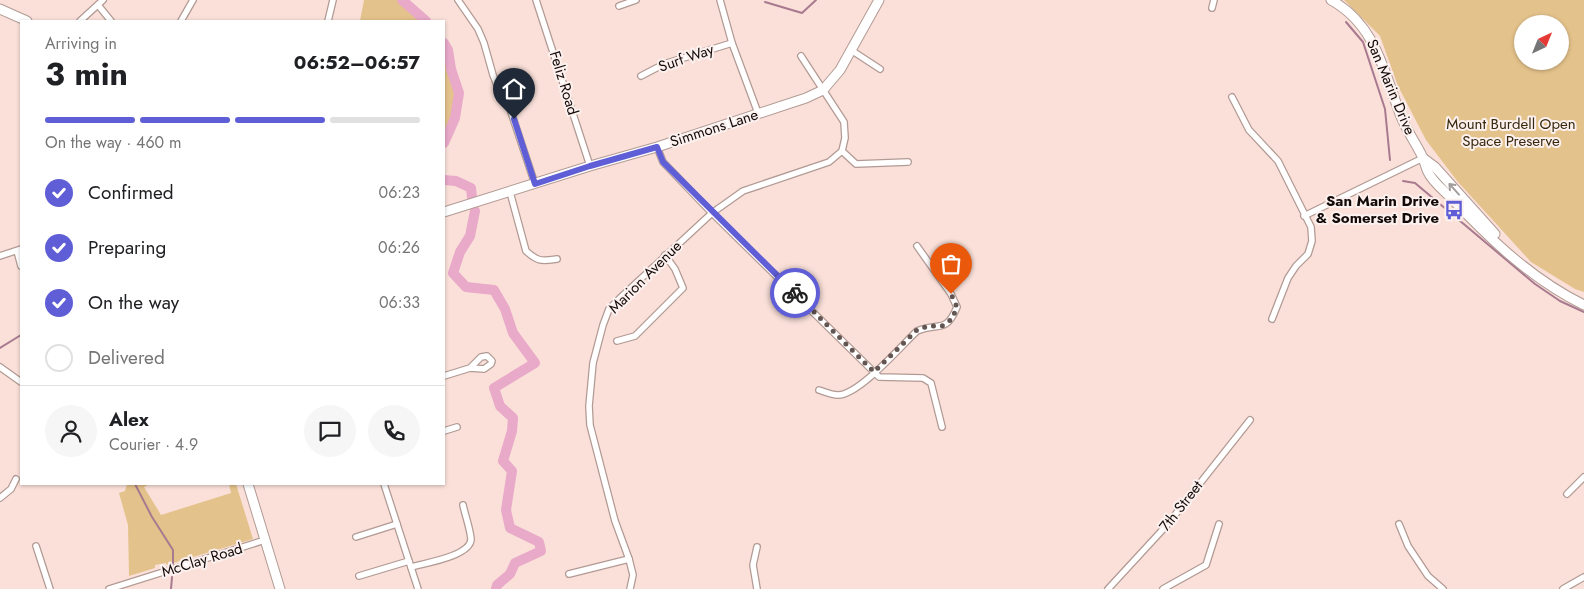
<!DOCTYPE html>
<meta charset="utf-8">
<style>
:root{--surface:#fff;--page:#f6f6f6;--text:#202124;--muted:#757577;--line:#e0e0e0;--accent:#5f5ed6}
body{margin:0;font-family:Jost,sans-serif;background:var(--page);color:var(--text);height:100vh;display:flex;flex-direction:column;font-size:19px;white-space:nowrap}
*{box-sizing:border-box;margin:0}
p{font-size:16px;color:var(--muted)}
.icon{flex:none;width:28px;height:28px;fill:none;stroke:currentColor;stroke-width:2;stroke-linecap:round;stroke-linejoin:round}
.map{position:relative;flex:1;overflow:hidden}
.details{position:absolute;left:20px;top:20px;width:425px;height:465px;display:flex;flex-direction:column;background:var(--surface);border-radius:0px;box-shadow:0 1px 4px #0004}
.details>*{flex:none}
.needle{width:32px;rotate:43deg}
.fabs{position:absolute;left:1514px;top:15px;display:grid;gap:10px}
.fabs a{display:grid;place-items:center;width:55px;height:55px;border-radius:50%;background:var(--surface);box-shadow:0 1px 4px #0004;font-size:25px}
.pin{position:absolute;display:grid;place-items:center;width:42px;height:42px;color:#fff;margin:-51px -21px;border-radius:50% 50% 50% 0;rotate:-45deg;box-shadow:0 0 5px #0007}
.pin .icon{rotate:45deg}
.courier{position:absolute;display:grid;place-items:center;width:50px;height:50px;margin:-25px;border:4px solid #5f5ed6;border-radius:50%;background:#fff;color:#222;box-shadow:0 1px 6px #0007}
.headline em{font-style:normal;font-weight:700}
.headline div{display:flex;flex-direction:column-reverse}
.headline{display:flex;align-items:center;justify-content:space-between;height:85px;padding:0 25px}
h1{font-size:32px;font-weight:700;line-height:38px}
.bar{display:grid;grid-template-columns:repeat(4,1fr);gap:8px 5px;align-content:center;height:60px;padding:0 25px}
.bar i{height:6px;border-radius:4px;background:var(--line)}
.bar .selected{background:var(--accent)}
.bar p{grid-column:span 4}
.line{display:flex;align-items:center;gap:12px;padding:0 25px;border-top:1px solid var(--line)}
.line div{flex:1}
.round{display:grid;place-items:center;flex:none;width:52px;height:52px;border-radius:26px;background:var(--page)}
ol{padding:0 25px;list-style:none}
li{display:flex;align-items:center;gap:15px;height:55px}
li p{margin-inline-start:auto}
li .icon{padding:5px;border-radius:50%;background:var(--accent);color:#fff;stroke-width:4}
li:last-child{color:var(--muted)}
li i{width:28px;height:28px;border:2px solid var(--line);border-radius:50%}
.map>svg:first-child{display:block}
</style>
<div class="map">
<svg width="1584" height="589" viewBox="0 0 1584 589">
<rect width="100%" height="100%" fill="#fae0d9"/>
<g fill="#e4c28b" fill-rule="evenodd">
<polygon points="364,0 405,0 425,21 360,21"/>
<path d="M 1344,0 L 1584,0 L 1584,292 L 1575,289 L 1531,262 L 1458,182 L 1426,140 L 1398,86 L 1380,36 ZM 1522,24 L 1560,24 L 1560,61 L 1522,61 Z"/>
<polygon points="444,59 457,78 459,99 449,121 451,137 444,148"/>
<polygon points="127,484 150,484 144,487 161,515 231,493 229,484 236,484 253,539 167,565 166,563 155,565 155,568 129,576 128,525 119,493 125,491"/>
</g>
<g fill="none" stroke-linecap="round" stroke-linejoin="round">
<g stroke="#a8798f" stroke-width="2">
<polyline points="765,2 802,13 816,0"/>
<polyline points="1346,22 1363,42 1385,109 1390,160"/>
<polyline points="1403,181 1415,183 1535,284 1560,301 1584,312"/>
<polyline points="0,348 21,335"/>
<polyline points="135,484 152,517 173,550 173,564"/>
<polyline points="171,589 172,577"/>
</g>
<g stroke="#e9a9c9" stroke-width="10">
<polyline points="402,0 426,21"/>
<polyline points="444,43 448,50 451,69 459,93 455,118 444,143"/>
<polyline points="444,180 456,181 471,188 472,198"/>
<polyline points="475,211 470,236 460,252 453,273 466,287 494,290 505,309 513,333 535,363 494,388 500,406 513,418 512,431 503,461 512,471 506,510 510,528 539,542 541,551 515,563 510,574 497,585 496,589"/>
</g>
<defs>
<g id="street">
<polyline points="458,0 478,29 484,43 493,75 499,90 508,103 535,184"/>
<polyline points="536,0 590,166"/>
<polyline points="720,0 732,43 758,113"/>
<polyline points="98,5 111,21"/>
<polyline points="619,6 636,0"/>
<polyline points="1212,8 1214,0"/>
<polyline points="80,21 103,0"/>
<polyline points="181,21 193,0"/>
<polyline points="328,21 333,0"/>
<polyline points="851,50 880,69"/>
<polyline points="641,76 664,64 732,43"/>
<polyline points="1232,97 1249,130 1278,161 1311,227 1312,241 1308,254 1296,266 1288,278 1272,319"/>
<polyline points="657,147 663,162 712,213 879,377 923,378 931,383 942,427"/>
<polyline points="842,151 856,164 908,162"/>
<path d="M 510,192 L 526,251 C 538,262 542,261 557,259"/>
<polyline points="1304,216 1423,158"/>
<polyline points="17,251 21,266"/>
<polyline points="0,256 21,249"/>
<polyline points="617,341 635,336 683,288 675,269 665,255"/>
<polyline points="0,367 21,382"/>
<polyline points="444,376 470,368 484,369 491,364 492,361 487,356 481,357 470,368"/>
<path d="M 819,390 C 825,392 832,395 838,395 C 859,395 901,346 917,331 C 939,322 946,334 957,307 L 951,294 L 917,246"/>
<polyline points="444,431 457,427"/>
<polyline points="384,484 418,589"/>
<polyline points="1567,494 1584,477"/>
<polyline points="0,498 11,489 16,479"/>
<polyline points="1399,524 1408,546 1428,576 1443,589"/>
<polyline points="356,537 397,524"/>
<polyline points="36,546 50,589"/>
<polyline points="757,547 753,565 757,589"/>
<path d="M 411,567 C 425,563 471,556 471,539 C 470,528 465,515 463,505"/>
<polyline points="569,574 629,559"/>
<polyline points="359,576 409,561"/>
<polyline points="109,589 265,540"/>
<polyline points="630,589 633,575 629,559 615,521 590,425 589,406 593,363 603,325 609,309 619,299 712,213 743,191 829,162 842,151 845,138 844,122 801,56"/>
<polyline points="1108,589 1167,525 1250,420"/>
<polyline points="1163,589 1206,565 1219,524"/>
<polyline points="1563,589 1584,577"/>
</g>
<g id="secondary">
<path d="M 1331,0 C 1375,24 1384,71 1400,114 C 1406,130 1416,143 1423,158 C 1425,163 1426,168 1428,172 C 1433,183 1446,192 1454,201 C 1492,241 1533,280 1584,305"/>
<polyline points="0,9 27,21"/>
<polyline points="1423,158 1435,167 1495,234"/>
<polyline points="444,212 590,166 657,147 806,98 823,90 840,70 879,0"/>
<polyline points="248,484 280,589"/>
</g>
</defs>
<use href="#street" stroke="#b29a94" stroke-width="8"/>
<use href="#secondary" stroke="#b29a94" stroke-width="11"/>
<use href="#street" stroke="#fff" stroke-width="5.5"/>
<use href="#secondary" stroke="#fff" stroke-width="9"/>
</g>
<defs><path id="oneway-shaft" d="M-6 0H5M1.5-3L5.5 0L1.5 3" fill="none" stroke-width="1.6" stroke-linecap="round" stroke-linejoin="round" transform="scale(1.25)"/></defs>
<use stroke="#a09d9c" href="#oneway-shaft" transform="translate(1454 189) rotate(-132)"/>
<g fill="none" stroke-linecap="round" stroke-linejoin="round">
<polyline stroke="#635551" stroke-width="5" stroke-dasharray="0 9" points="795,293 874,372 917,330 928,326 942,326 952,319 957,307 951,294"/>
<polyline stroke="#5f5ed6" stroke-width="6" points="514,119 535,184 590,166 657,147 663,162 795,293"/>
</g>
<defs>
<symbol id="bus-bare" viewBox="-9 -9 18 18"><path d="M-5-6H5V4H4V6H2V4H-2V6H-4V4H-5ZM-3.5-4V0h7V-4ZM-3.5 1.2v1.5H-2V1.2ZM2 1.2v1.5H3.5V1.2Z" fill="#5f5ed6" stroke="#fcf1ee" stroke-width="2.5" paint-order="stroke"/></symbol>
</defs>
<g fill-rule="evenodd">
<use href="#bus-bare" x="1440" y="196" width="28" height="28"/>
</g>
<g text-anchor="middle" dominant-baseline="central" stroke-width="4" stroke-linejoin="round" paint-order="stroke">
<g font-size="15" fill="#120a08" stroke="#fcf1ee">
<text transform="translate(686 58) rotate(-19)">Surf Way</text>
<text transform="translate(564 83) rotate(73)">Feliz Road</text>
<text transform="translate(1391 87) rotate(67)">San Marin Drive</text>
<text transform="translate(714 128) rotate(-18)">Simmons Lane</text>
<text transform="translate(645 277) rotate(-45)">Marion Avenue</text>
<text transform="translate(1181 506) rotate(-52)">7th Street</text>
<text transform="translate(202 560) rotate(-17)">McClay Road</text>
</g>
<g font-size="15" fill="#37280d" stroke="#fcf1ee">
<text x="1511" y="124">Mount Burdell Open<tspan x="1511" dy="17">Space Preserve</tspan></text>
</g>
<g font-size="15" font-weight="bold" fill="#120a08" stroke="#fcf1ee" text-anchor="end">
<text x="1439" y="201">San Marin Drive<tspan x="1439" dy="17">&amp; Somerset Drive</tspan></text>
</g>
</g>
</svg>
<div class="fabs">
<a><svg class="needle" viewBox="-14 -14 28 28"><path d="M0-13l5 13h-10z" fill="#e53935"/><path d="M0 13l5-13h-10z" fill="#757577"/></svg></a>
</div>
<div class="pin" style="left:951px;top:294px;background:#ea580c"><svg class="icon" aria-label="bag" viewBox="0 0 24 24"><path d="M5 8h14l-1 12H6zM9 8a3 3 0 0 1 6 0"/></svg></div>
<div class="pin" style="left:514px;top:119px;background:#1f2937"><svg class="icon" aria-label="home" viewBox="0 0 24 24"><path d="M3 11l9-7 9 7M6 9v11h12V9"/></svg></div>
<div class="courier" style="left:795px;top:293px"><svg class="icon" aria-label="bike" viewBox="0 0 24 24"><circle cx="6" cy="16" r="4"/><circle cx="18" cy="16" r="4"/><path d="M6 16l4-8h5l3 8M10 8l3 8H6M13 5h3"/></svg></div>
<section class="details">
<div class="headline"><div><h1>3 min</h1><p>Arriving in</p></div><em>06:52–06:57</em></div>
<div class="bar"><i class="selected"></i><i class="selected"></i><i class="selected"></i><i></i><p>On the way · 460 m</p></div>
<ol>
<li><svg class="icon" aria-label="check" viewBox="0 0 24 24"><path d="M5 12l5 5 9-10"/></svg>Confirmed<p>06:23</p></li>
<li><svg class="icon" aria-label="check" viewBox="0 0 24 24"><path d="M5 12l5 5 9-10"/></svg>Preparing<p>06:26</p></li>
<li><svg class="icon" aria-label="check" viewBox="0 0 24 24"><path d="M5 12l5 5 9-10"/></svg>On the way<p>06:33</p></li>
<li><i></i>Delivered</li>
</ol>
<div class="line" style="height:90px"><a class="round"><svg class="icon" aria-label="person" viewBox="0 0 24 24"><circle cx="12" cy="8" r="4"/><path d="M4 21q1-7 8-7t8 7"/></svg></a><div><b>Alex</b><p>Courier · 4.9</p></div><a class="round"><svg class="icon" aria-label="chat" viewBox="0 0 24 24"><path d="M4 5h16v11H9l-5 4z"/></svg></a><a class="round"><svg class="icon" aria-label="phone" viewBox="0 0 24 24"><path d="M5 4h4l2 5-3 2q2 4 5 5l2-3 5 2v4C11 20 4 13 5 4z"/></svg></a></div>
</section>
</div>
